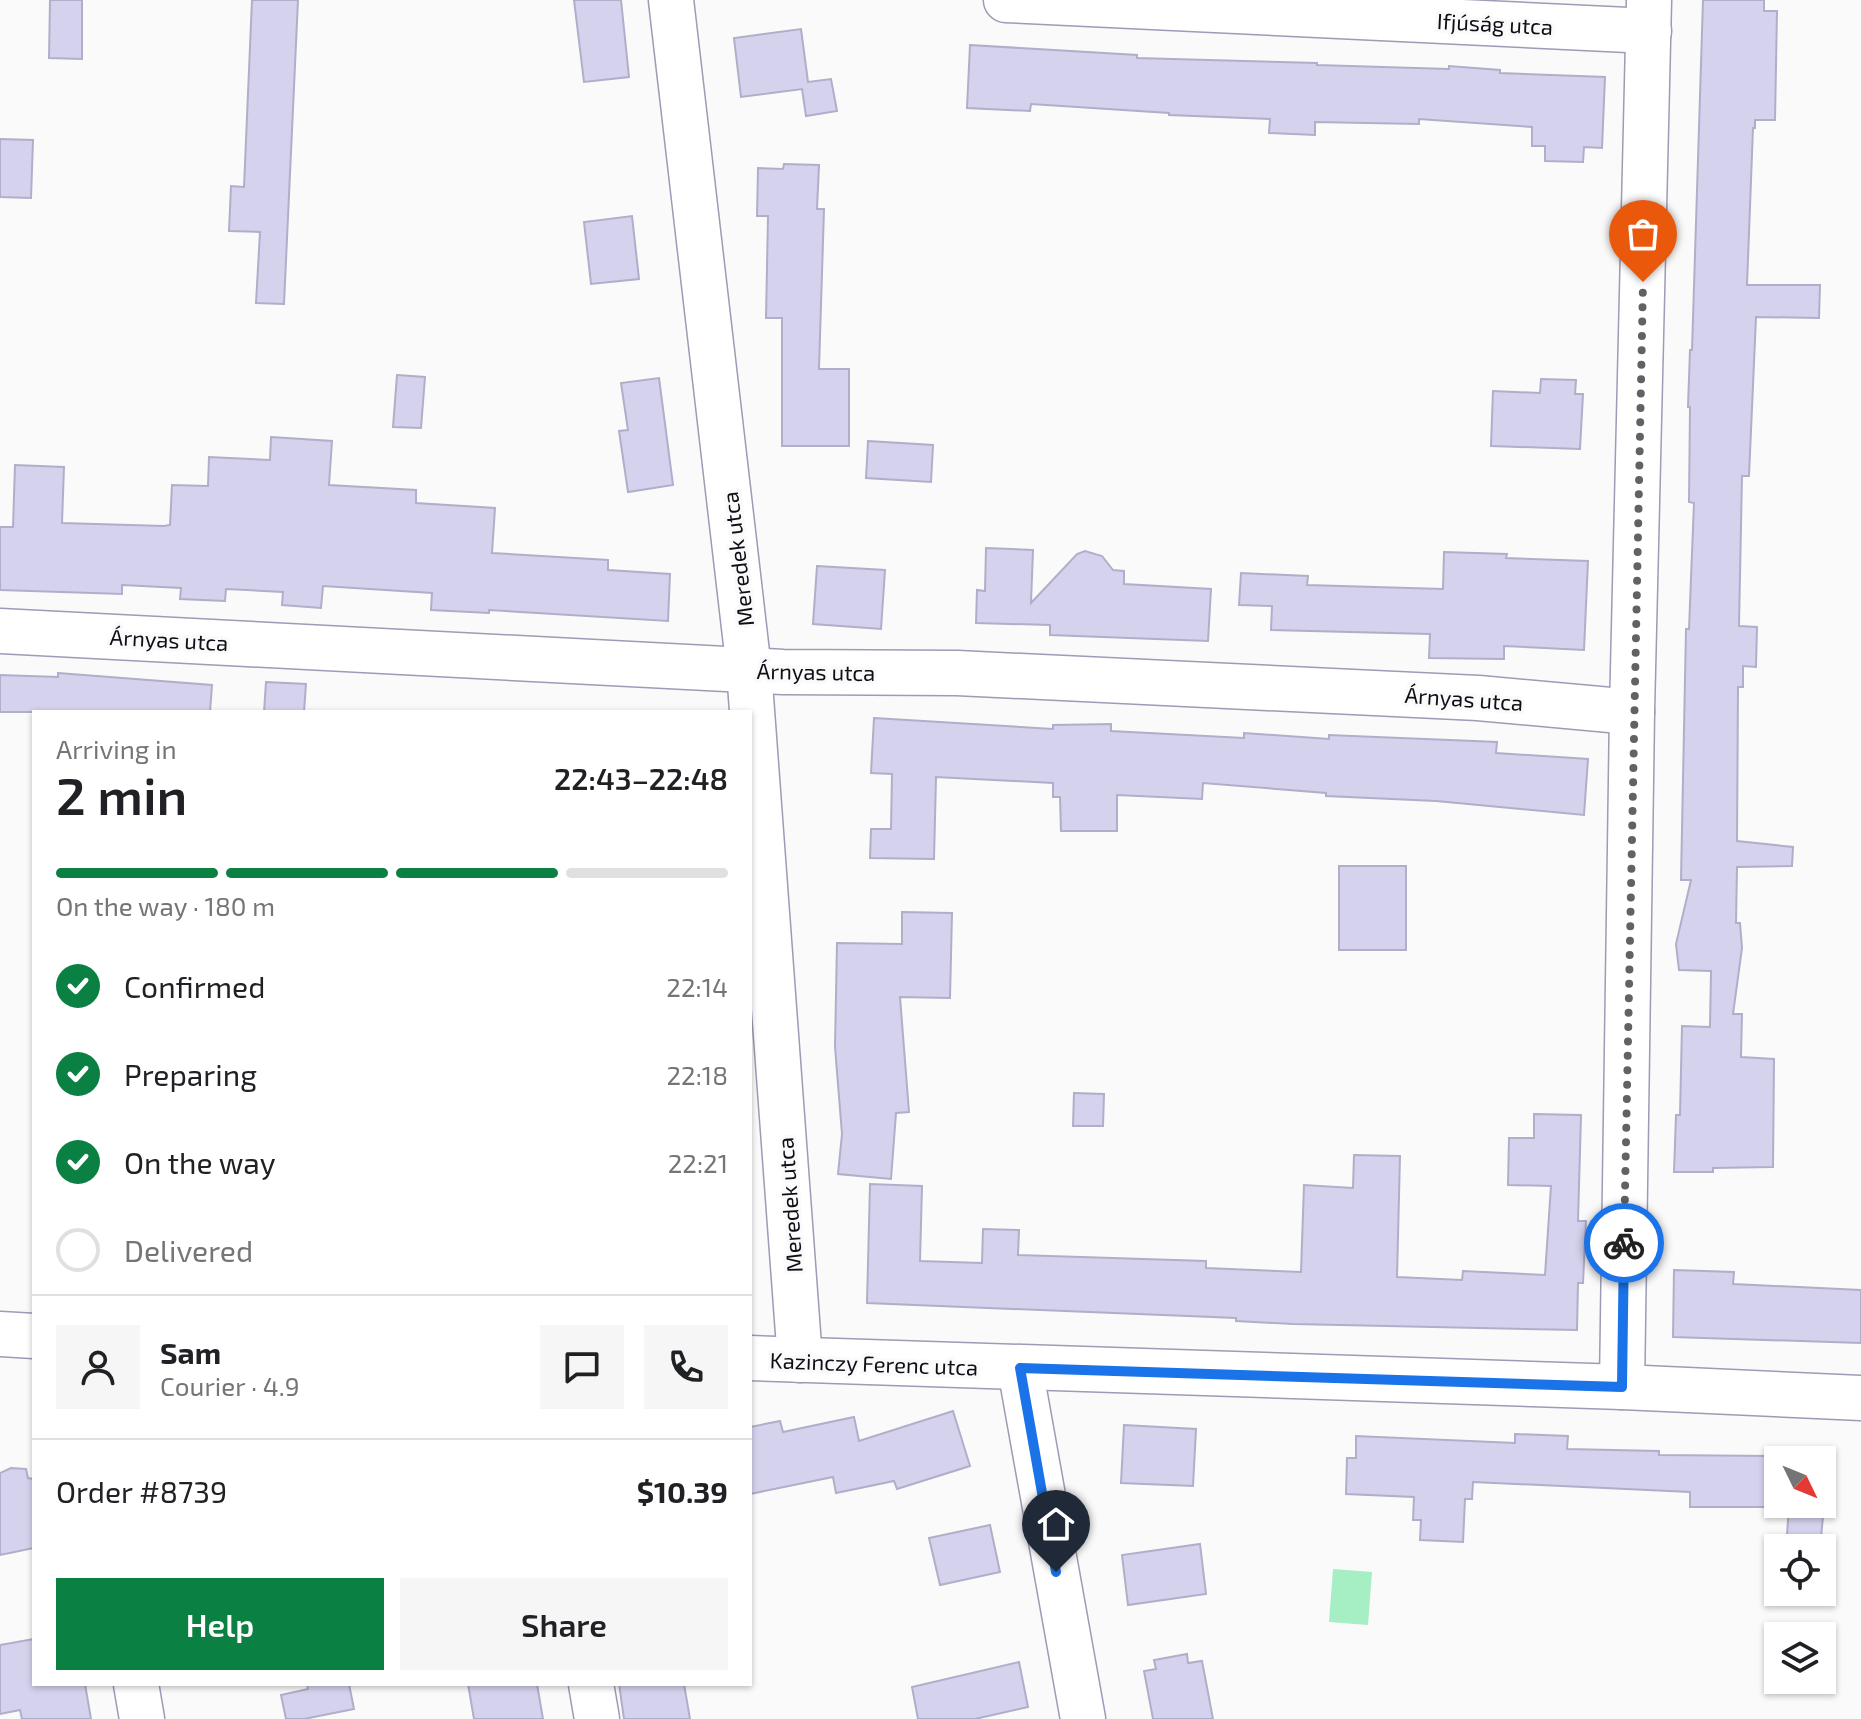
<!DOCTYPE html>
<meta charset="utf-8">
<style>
:root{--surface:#fff;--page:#f6f6f6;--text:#202124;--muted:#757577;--line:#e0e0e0;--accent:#0b8043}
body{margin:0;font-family:"Exo 2",sans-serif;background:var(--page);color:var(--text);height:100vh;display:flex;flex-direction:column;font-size:30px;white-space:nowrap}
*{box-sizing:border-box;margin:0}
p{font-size:26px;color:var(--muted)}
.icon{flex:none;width:44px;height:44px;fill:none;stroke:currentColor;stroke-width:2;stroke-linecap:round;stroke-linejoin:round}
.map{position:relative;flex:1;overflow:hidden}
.drawer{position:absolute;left:32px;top:710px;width:720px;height:976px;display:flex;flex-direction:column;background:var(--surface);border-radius:0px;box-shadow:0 2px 6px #0004}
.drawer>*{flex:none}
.needle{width:52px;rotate:133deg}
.tools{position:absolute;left:1764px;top:1446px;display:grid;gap:16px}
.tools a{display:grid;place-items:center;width:72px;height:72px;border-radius:0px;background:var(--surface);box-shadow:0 2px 6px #0004;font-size:40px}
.pin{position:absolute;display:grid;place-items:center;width:68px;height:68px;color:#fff;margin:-82px -34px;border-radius:50% 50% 50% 0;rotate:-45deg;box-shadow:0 0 8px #0007}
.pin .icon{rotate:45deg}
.courier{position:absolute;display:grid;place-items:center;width:80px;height:80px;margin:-40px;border:6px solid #1a73e8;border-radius:50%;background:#fff;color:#222;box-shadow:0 2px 10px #0007}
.headline em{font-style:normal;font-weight:600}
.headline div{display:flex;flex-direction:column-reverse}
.headline{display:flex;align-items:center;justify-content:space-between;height:136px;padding:0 24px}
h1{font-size:52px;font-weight:600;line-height:60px}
.bar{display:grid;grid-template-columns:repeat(4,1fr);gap:12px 8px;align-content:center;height:96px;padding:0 24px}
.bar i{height:10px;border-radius:6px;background:var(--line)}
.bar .selected{background:var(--accent)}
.bar p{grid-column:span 4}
.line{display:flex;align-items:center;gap:20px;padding:0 24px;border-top:2px solid var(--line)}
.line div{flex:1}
.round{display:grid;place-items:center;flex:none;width:84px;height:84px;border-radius:0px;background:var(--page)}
ol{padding:0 24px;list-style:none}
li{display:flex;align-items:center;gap:24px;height:88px}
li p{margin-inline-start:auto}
li .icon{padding:8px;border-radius:50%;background:var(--accent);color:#fff;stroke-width:4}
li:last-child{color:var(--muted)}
li i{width:44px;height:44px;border:4px solid var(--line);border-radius:50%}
.primary-button{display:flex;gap:16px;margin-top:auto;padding:16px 24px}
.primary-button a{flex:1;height:92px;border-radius:0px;background:var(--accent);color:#fff;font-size:32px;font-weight:600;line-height:92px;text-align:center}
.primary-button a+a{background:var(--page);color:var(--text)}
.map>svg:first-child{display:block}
</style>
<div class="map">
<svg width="1861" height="1719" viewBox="0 0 1861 1719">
<rect width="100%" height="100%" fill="#fafafa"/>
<polygon fill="#a6eec3" points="1333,1569 1372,1572 1368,1625 1329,1622"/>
<g fill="#d5d2ee" stroke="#b0aec8" stroke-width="2" fill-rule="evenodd">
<polygon points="50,0 82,0 82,59 49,58"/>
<polygon points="252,0 298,0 284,304 256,303 260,232 229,231 231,186 244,187"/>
<polygon points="574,0 621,0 629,77 584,82"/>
<polygon points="1703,0 1764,0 1764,11 1777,11 1775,120 1755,120 1755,128 1753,128 1747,285 1820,285 1819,318 1756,317 1749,476 1742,476 1739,626 1757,627 1756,667 1743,666 1743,687 1738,687 1737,841 1793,847 1792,866 1737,867 1736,923 1740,923 1742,948 1733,1014 1742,1014 1741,1057 1774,1059 1773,1167 1713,1168 1713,1172 1674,1172 1676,1115 1680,1115 1682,1026 1710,1027 1711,971 1679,970 1676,944 1691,880 1681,880 1686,629 1689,629 1694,503 1689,502 1690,407 1688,407 1690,350 1692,350"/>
<polygon points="801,29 808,82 831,79 837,111 806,116 802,89 741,97 734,38"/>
<polygon points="970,45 1137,55 1137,58 1317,63 1317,65 1449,69 1449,66 1500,70 1500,73 1605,77 1602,148 1584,147 1583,162 1545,161 1545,146 1532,146 1532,127 1419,119 1419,124 1315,122 1315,135 1269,133 1270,119 1169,115 1169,113 1031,104 1030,111 967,108"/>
<polygon points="0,139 33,140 31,198 0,197"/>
<polygon points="784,164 819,165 817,209 824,209 819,369 849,369 849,446 782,446 782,318 766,318 768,216 757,216 758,168 783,169"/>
<polygon points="632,216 639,279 591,284 584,222"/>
<polygon points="397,375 425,377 421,428 393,427"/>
<polygon points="659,378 673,485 628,492 619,431 628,430 621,383"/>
<polygon points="1541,379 1576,380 1575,394 1583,394 1580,449 1491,446 1493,391 1540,393"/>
<polygon points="271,437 332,441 329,485 416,490 416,503 495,508 492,553 608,560 608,570 670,574 668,621 489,610 489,613 431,610 432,593 323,586 321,608 282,605 283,592 226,589 225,601 180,599 181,588 122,585 122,594 0,590 0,527 13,527 15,465 64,467 62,523 164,526 170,525 172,485 208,486 209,457 270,460"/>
<polygon points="868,441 933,445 931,482 866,478"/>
<polygon points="986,548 1033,550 1031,603 1077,554 1085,551 1102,556 1113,570 1124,571 1124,584 1211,589 1208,641 1050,635 1050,625 976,623 977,590 985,591"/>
<polygon points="1444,552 1507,554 1506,558 1588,561 1584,650 1504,646 1504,659 1429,658 1430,634 1271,630 1272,606 1239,605 1241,573 1308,576 1307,585 1443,589"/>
<polygon points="817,566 885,570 881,629 813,624"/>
<polygon points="58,673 212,685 210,712 0,712 0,675 58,677"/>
<polygon points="266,682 306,684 304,712 264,712"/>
<polygon points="874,718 1053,729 1053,725 1111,724 1111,731 1244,738 1244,733 1329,739 1329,735 1497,742 1496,753 1588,759 1584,815 1436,801 1326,796 1326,793 1203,783 1202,799 1117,795 1117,831 1061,831 1060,797 1053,797 1053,783 936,777 934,859 870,858 871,829 891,829 892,774 871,773"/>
<rect x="1339" y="866" width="67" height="84"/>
<polygon points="902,912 952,913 950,998 900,997 909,1112 896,1113 891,1179 838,1174 842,1134 835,1047 837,943 902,944"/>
<polygon points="1074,1093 1104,1094 1103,1126 1073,1126"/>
<polygon points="1534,1114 1581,1115 1578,1221 1586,1221 1583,1283 1578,1283 1577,1330 1293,1324 1236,1321 1236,1318 867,1303 870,1184 922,1186 920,1261 982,1263 983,1229 1019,1230 1018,1255 1206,1261 1206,1268 1301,1272 1304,1185 1353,1188 1354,1155 1400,1156 1397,1277 1462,1280 1463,1271 1545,1275 1551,1186 1508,1185 1509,1138 1534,1138"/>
<polygon points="1674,1270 1734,1272 1733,1284 1861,1290 1861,1343 1673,1337"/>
<polygon points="953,1411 970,1466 897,1489 894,1481 836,1493 833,1477 750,1494 750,1427 780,1421 783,1432 854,1417 859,1441"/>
<polygon points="1124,1425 1196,1429 1193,1486 1121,1483"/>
<path d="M 1515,1434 L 1568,1436 L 1567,1449 L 1659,1451 L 1659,1455 L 1772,1456 L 1772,1451 L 1829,1452 L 1827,1506 L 1824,1506 L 1820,1548 L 1786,1548 L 1789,1507 L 1690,1507 L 1690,1492 L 1473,1482 L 1472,1499 L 1465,1499 L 1463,1542 L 1420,1540 L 1421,1520 L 1413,1520 L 1414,1497 L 1346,1494 L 1347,1458 L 1356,1458 L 1356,1436 L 1515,1443 ZM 1778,1460 L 1822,1460 L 1822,1504 L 1778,1504 Z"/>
<polygon points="11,1468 26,1469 28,1478 34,1479 34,1548 0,1555 0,1473"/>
<polygon points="990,1525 1000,1572 940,1585 929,1538"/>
<polygon points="1200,1544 1206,1594 1128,1605 1122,1555"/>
<polygon points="34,1639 34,1684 85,1684 91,1719 22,1719 20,1710 0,1714 0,1645"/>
<polygon points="1187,1654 1188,1663 1202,1661 1213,1719 1153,1719 1144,1671 1156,1669 1154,1660"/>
<polygon points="1019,1662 1028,1707 975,1719 918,1719 912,1687"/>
<polygon points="307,1684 349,1684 354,1709 304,1719 286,1719 281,1695 308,1689"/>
<polygon points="468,1684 537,1684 543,1719 474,1719"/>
<polygon points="619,1684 684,1684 690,1719 624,1719"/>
</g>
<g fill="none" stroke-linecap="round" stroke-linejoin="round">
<defs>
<g id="minor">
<polyline points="671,0 749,670 800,1360"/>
<polyline points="1006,0 1649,31"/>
<polyline points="0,631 783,672 957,673 1478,698 1632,712"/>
<polyline points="0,1334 34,1336"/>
<polyline points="750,1358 1622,1387 1861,1398"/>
<polyline points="1020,1368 1083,1719"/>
<polyline points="1622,1387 1632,712 1649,0"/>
<polyline points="136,1684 142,1719"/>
<polyline points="591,1684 597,1719"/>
</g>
</defs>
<use href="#minor" stroke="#9d9bb5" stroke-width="47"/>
<use href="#minor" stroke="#fff" stroke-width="44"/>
</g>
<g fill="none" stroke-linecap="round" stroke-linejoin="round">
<polyline stroke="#616166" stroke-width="8" stroke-dasharray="0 14.4" points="1624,1243 1643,282"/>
<polyline stroke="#1a73e8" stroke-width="10" points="1056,1572 1020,1368 1622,1387 1624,1243"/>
</g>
<g text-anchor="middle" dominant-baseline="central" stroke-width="7" stroke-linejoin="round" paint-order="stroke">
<g font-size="22" fill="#0f0e17" stroke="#fafafa">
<text transform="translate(1495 23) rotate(3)">Ifjúság utca</text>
<text transform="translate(737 559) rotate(-97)">Meredek utca</text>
<text transform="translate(169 639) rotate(3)">Árnyas utca</text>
<text transform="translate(816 671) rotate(1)">Árnyas utca</text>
<text transform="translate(1464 698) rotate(4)">Árnyas utca</text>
<text transform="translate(789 1205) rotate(-94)">Meredek utca</text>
<text transform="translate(874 1363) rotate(2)">Kazinczy Ferenc utca</text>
</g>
</g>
</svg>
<div class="tools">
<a><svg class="needle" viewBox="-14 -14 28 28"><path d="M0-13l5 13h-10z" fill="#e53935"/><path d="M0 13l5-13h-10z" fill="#757577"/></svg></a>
<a><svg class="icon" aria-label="locate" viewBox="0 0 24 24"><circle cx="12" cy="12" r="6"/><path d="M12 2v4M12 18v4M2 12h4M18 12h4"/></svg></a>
<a><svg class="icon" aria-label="layers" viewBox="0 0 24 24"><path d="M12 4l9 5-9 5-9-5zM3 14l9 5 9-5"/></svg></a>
</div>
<div class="pin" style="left:1643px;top:282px;background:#ea580c"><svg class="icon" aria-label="bag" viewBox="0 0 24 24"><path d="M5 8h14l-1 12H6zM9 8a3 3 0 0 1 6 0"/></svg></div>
<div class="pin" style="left:1056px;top:1572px;background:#1f2937"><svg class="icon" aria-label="home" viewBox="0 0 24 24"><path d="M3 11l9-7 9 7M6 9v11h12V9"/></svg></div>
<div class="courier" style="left:1624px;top:1243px"><svg class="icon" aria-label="bike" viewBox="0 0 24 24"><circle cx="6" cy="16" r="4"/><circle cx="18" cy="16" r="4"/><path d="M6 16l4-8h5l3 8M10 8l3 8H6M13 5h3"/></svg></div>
<section class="drawer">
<div class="headline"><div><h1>2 min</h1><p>Arriving in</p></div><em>22:43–22:48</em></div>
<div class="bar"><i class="selected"></i><i class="selected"></i><i class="selected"></i><i></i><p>On the way · 180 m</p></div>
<ol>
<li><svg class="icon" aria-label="check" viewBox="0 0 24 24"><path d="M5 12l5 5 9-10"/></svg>Confirmed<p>22:14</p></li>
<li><svg class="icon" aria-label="check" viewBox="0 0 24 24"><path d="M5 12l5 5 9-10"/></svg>Preparing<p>22:18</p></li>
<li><svg class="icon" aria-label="check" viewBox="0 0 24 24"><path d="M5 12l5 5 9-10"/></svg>On the way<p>22:21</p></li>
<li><i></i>Delivered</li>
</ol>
<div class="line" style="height:144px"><a class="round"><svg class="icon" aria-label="person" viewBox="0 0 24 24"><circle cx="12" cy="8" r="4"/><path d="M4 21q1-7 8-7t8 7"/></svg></a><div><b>Sam</b><p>Courier · 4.9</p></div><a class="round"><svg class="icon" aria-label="chat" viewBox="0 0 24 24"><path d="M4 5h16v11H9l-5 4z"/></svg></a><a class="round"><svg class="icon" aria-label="phone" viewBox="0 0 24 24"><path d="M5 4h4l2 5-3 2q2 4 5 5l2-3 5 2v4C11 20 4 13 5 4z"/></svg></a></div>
<div class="line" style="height:104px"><div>Order #8739</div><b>$10.39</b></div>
<div class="primary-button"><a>Help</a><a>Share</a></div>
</section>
</div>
